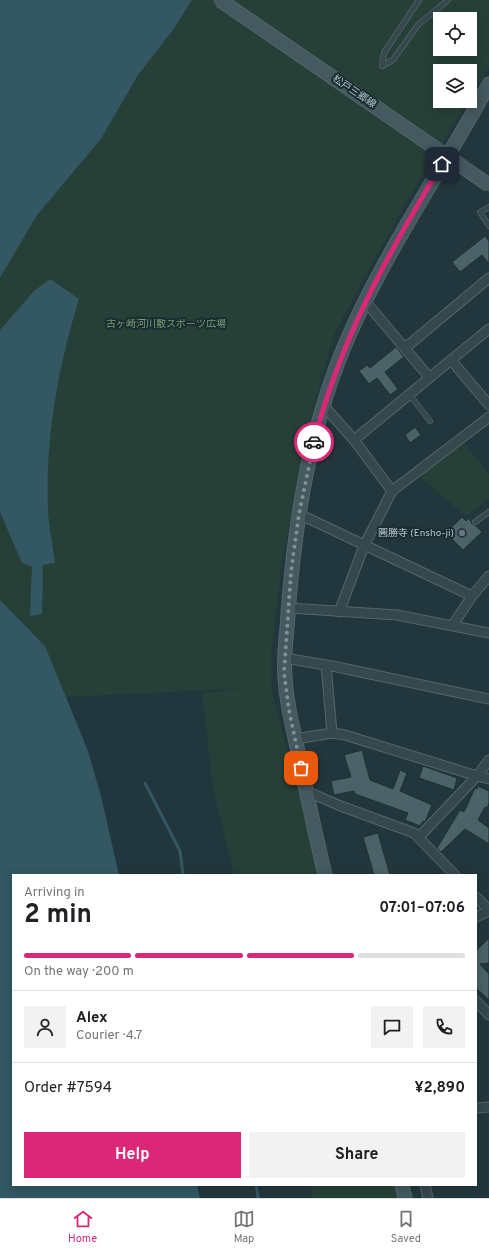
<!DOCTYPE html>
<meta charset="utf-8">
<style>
:root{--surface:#fff;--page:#f2f2f2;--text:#202124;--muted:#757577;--line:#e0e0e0;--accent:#db2777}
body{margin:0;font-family:Overpass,"Noto Sans JP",sans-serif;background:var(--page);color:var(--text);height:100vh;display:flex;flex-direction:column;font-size:15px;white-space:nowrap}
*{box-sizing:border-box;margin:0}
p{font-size:13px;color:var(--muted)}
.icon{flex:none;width:22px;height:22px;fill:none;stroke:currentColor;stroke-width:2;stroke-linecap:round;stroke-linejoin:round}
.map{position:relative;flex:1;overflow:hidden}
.panel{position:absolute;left:12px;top:874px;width:465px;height:312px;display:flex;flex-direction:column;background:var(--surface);border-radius:0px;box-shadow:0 2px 10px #0003}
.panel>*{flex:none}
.controls{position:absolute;left:433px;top:12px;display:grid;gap:8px}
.controls a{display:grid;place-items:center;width:44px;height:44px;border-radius:0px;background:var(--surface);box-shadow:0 2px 10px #0003;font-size:20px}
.pin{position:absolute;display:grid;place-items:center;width:34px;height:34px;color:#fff;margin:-17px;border-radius:8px;box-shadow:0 2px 6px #0006}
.courier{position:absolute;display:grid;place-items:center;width:40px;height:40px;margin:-20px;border:3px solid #db2777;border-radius:50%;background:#fff;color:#222;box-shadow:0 1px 5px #0007}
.overview em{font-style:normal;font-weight:700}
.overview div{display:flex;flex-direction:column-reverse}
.overview{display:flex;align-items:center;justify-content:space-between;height:68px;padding:0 12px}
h1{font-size:26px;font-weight:700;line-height:30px}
.bar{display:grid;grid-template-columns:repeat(4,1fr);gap:6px 4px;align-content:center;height:48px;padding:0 12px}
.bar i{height:5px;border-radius:3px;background:var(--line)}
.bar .active{background:var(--accent)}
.bar p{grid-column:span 4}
.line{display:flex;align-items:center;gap:10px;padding:0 12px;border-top:1px solid var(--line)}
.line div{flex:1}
.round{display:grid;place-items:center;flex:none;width:42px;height:42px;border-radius:0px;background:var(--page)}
.primary-button{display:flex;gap:8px;margin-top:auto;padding:8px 12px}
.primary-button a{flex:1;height:46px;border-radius:0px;background:var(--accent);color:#fff;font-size:16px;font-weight:700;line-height:46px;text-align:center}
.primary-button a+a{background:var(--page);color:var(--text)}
.tabs{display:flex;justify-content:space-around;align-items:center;height:56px;border-top:1px solid var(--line);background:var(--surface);font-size:11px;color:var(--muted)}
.tabs a{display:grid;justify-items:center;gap:2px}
.tabs .active{color:var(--accent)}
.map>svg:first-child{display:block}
</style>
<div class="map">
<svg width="489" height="1198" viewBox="0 0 489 1198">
<rect width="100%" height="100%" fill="#22373d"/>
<g fill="#264038" fill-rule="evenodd">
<path d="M 192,0 L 489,0 L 489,67 L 470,98 L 470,71 L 440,71 L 440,101 L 468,101 L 403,208 L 335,332 L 315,400 L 282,559 L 271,655 L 271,688 L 320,875 L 234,875 L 213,786 L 202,693 L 254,688 L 65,697 L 45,646 L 0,600 L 0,278 L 37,215 L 101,139 L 138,75 L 173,30 ZM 440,19 L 470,19 L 470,49 L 440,49 Z"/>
<polygon points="464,443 489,474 489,499 466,516 419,476"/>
<polygon points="310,1185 400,1185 404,1198 313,1198"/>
</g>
<g fill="#335863">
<polygon points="0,0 192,0 173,30 138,75 101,139 37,215 0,278"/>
<path d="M 50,279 L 79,299 C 58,367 45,440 48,511 C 49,528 53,546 55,563 L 43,565 L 42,614 L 30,616 L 32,567 L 22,563 L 0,512 L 0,330 L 34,291 Z"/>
<polygon points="0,600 45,646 88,751 101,796 119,875 13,875 13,1185 197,1185 200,1198 0,1198"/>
</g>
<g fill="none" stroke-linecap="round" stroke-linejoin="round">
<g stroke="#335863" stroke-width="3">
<polyline points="145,783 180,851 183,875"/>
<polyline points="256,1185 258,1198"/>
</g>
</g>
<g fill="#4b6268" stroke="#1d2f34">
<polygon points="485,236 489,241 489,264 482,255 460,272 452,262"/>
<polygon points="396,347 404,357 385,372 398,389 390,395 377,378 369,384 359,371 367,365 370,368"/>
<polygon points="415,427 421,435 410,443 405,435"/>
<polygon points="462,517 466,521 469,518 472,524 476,526 482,532 463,550 446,533"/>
<polygon points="362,750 370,780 393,789 400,770 407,773 400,791 432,805 425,822 423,821 420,826 405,820 408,813 355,794 354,791 334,795 331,781 351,777 344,755"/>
<polygon points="423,766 457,778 454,790 419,778"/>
<polygon points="478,786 489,791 489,803 487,808 485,807 478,820 489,828 489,844 465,829 441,852 437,848 460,810 464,812 475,788 477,789"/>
<polygon points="378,833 390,875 374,875 363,837"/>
<polygon points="489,938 489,963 480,964 489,974 489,1000 476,988 476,951"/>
</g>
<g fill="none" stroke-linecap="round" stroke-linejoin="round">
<defs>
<g id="lane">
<polyline points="382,66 393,60 418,25 448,0"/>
<polyline points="382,66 384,53 419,0"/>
<polyline points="489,207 480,212 489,226"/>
<polyline points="409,394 430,421"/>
<polyline points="475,522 489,512"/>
</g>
<g id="street">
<polyline points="365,301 429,377"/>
<polyline points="489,329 451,360 489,405"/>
<polyline points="405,348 489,278"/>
<polyline points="324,406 354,440 451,360"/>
<polyline points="354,440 392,491"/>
<polyline points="299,514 472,596"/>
<polyline points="289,608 397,615 489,633"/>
<polyline points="339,612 364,546 392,491 489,417"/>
<polyline points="453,625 472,596 489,576"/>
<polyline points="285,658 337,667 489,699"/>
<polyline points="326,665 332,733"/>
<polyline points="295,739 332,733 345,735 477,776 489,779"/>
<polyline points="307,796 313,794 338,805 414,833 455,875"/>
<polyline points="419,837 477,776 489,760"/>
<polyline points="476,897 489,910"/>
<polyline points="476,917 489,911"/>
<polyline points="476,1001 489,1015"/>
<polyline points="476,1108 489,1107"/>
<polyline points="425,1185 428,1198"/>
</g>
<g id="secondary">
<path d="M 325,875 C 315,833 306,790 297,747 C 292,724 286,701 285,677 C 283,656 287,634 288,614 C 295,518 311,419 351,331 C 390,244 444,167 489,84"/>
<polyline points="402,1185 405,1198"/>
</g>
</defs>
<use href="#lane" stroke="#54666b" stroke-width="6"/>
<use href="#street" stroke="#54666b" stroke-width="11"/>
<use href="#secondary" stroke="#54666b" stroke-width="15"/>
<use href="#lane" stroke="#36484d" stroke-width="4.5"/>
<use href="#street" stroke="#36484d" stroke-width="9"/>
<use href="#secondary" stroke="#445960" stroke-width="13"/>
<defs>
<polyline id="secondary-bridge" points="220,0 489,185"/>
</defs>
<use href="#secondary-bridge" stroke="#54666b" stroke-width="15" stroke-linecap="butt"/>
<use href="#secondary-bridge" stroke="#445960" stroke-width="13"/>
</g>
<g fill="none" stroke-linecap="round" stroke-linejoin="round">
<polyline stroke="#809297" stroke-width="4" stroke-dasharray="0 7.2" points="301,768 289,710 284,673 291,572 299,514 314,442"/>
<path stroke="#db2777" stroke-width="5" d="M 314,442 C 340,340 388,253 442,164"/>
</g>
<circle fill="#6b7280" stroke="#1b2d32" stroke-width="1.5" cx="462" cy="533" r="4"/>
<g text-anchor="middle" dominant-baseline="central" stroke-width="4" stroke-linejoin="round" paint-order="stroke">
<g font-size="10" fill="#b2c3c8" stroke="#1b2d32">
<text transform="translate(354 92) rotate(34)">松戸三郷線</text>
</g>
<g font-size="10" fill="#769f70" stroke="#1b2d32">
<text x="166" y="324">古ヶ崎河川敷スポーツ広場</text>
</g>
<g font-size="10" fill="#b2c3c8" stroke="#1b2d32" text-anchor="end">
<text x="454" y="533">圓勝寺 (Ensho-ji)</text>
</g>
</g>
</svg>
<div class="controls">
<a><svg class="icon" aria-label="locate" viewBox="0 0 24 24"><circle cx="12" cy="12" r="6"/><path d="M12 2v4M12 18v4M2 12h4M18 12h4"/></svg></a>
<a><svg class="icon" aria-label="layers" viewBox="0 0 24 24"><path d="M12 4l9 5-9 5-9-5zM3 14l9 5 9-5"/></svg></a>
</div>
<div class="pin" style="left:301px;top:768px;background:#ea580c"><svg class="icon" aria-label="bag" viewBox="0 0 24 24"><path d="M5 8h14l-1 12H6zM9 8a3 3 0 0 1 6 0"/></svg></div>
<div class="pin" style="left:442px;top:164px;background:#1f2937"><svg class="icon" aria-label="home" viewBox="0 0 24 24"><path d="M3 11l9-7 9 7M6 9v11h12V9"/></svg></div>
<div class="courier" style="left:314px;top:442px"><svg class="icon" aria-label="car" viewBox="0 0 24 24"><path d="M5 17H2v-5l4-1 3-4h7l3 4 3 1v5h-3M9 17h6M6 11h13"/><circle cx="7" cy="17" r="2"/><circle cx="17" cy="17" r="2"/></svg></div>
<section class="panel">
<div class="overview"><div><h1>2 min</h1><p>Arriving in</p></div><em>07:01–07:06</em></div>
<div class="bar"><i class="active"></i><i class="active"></i><i class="active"></i><i></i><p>On the way · 200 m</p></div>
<div class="line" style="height:72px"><a class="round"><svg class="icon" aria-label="person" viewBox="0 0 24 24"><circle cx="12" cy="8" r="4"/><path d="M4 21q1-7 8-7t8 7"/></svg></a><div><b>Alex</b><p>Courier · 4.7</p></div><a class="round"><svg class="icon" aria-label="chat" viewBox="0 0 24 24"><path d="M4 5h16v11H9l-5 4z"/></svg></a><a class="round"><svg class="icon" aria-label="phone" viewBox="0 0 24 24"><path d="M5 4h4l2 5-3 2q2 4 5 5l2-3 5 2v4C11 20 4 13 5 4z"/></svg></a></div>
<div class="line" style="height:52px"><div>Order #7594</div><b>¥2,890</b></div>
<div class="primary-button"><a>Help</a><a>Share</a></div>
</section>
</div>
<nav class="tabs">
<a class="active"><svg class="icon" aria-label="home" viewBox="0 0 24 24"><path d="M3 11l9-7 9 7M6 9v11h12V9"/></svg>Home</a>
<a><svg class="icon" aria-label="map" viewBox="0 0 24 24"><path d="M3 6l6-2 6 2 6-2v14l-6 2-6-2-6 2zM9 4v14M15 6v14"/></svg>Map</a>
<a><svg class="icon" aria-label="saved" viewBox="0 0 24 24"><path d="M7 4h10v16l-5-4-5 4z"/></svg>Saved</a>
</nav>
